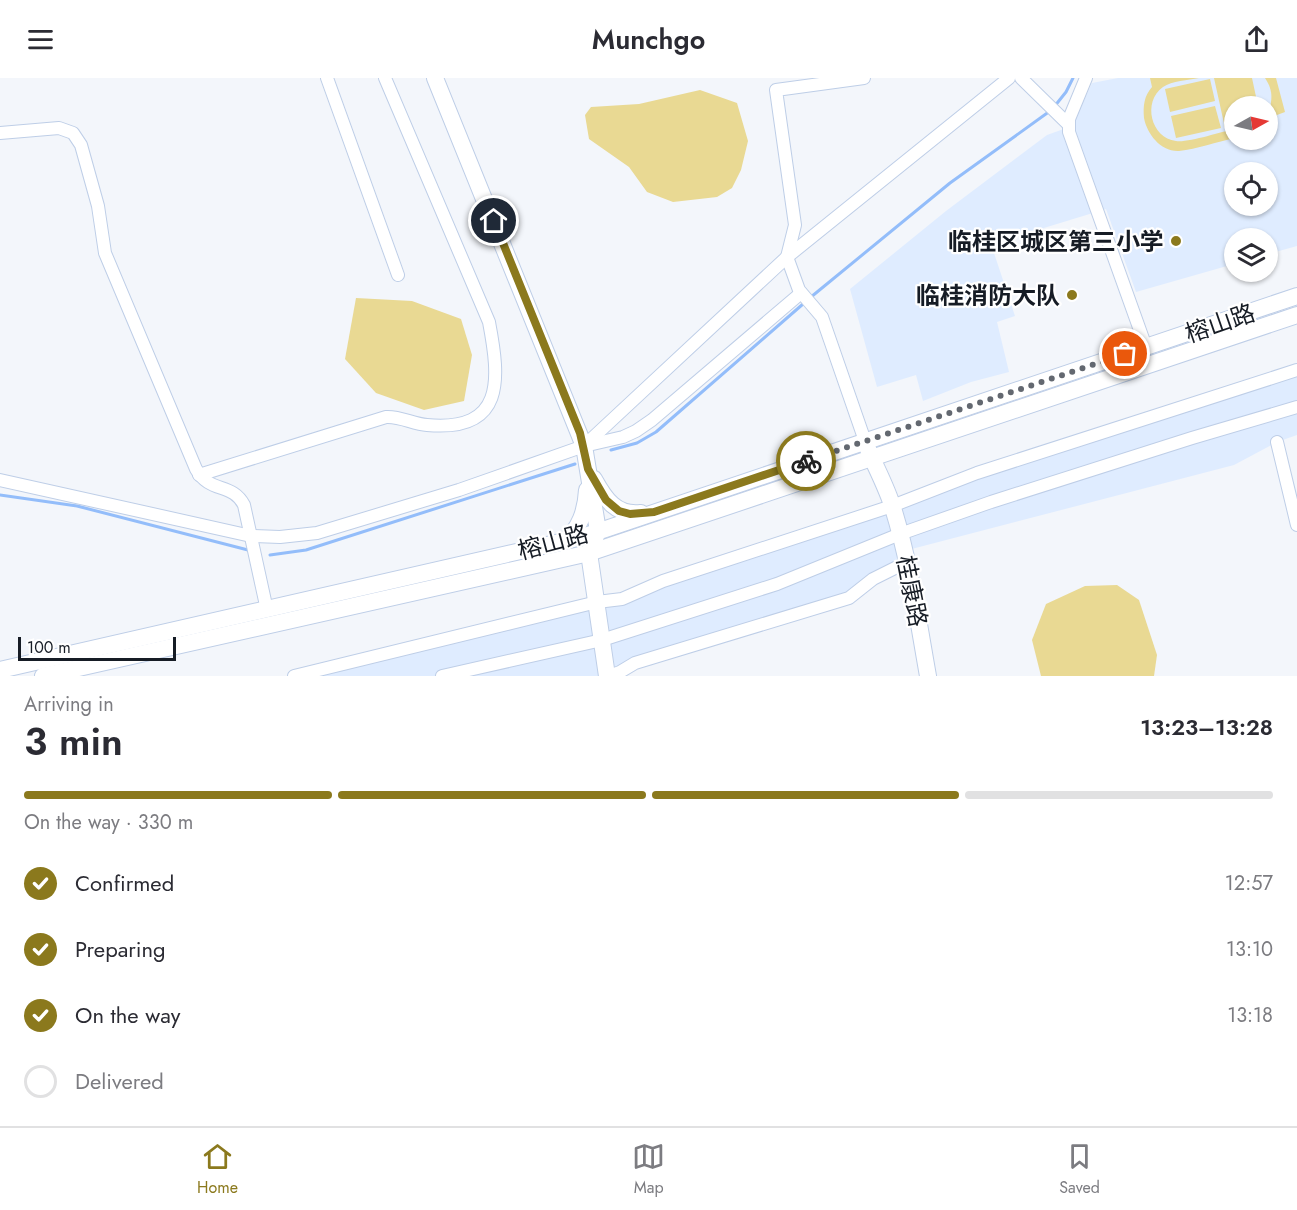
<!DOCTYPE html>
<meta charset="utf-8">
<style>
:root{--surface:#fff;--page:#f2f2f3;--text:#2b2b33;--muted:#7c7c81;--line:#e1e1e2;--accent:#8b791d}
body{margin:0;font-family:Jost,"Noto Sans SC",sans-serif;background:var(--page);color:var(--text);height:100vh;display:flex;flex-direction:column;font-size:22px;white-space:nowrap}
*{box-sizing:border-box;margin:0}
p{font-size:20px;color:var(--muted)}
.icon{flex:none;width:33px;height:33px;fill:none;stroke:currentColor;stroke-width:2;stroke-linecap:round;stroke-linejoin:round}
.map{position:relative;height:598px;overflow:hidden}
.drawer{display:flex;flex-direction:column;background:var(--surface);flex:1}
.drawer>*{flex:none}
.needle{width:39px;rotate:82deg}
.fabs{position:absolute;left:1224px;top:18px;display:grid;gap:12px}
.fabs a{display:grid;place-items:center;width:54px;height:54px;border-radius:50%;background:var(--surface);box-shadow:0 2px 4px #0004;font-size:30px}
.scale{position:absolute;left:18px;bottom:15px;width:158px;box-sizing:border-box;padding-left:6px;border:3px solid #161c25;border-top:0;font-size:16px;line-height:21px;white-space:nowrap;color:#161c25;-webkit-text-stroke:4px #fff;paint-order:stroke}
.pin{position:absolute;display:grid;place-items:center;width:51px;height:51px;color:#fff;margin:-26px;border:3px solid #fff;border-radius:50%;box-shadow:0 2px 6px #0007}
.courier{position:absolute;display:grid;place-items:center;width:60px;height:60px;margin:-30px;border:4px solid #8b791d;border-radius:50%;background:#fff;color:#222;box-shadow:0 2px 8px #0007}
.head em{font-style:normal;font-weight:600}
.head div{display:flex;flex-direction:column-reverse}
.head{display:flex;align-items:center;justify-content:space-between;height:102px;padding:0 24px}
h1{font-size:39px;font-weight:600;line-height:45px}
.bar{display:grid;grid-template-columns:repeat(4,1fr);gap:9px 6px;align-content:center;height:72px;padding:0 24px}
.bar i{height:8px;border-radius:4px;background:var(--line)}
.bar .active{background:var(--accent)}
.bar p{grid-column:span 4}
ol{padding:0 24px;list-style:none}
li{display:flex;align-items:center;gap:18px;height:66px}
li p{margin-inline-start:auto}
li .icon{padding:6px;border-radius:50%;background:var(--accent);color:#fff;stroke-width:4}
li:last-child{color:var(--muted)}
li i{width:33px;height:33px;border:3px solid var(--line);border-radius:50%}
header{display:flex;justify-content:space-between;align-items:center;height:78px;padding:0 24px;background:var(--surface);font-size:27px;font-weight:600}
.tabs{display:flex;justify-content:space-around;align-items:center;height:84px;border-top:2px solid var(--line);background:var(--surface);font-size:16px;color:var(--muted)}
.tabs a{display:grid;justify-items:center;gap:3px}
.tabs .active{color:var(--accent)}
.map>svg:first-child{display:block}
</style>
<header><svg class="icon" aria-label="menu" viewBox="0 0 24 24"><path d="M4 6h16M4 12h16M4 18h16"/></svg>Munchgo<svg class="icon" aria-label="share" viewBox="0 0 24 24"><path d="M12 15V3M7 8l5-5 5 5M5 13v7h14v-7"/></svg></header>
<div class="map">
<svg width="1297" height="598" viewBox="0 0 1297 598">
<rect width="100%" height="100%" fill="#f3f6fb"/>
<g fill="#dfecff" fill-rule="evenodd">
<path d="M 1118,0 L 1297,0 L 1297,168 L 1268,176 L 1268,160 L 1234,160 L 1234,186 L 1136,214 L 1106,131 L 991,166 L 1015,238 L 997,244 L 1009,294 L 971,304 L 923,323 L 916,297 L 877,309 L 850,211 L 946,133 L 1047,57 L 1072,48 L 1092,5 ZM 1234,28 L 1268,28 L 1268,62 L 1234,62 ZM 1234,94 L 1268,94 L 1268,128 L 1234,128 Z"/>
<polygon points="1297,292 1297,357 1277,364 1234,387 904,473 906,484 857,515 609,598 294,598 597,524"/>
</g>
<g fill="#e9d993">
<path d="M 1150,0 L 1199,0 C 1188,2 1172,3 1163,9 C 1142,24 1151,60 1176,63 C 1187,65 1221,54 1234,51 L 1234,60 C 1217,64 1197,71 1179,73 C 1161,74 1147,56 1144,40 C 1143,28 1144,18 1152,9 Z"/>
<polygon points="1214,0 1252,0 1258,28 1234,28 1234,48 1225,50"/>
<path d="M 1265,0 L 1276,0 L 1285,34 L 1277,37 L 1268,49 C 1267,29 1278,19 1265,0 Z"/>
<polygon points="1210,1 1215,23 1170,34 1165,11"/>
<polygon points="700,12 737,25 748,63 741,92 732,110 717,119 673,124 647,114 629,89 589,61 585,37 591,29 639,26"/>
<polygon points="1215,28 1221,50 1176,60 1171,38"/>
<polygon points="356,220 412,223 461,241 472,277 464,323 424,332 376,315 345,281"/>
<polygon points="1117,507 1139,522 1157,577 1154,598 1041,598 1032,562 1046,526 1085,508"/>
</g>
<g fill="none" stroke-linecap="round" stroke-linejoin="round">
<g stroke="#93bdfa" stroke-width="3">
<polyline points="1054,29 1066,14 1073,0"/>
<polyline points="811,219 950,105 1050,33"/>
<polyline points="611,372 637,365 656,354 803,226"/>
<polyline points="0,417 77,428 248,472"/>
<polyline points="270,477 306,472 575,386"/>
</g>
<defs>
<g id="street">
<polyline points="327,0 398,197"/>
<polyline points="864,0 776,12 795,147 787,179 799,212 822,239 865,363"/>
<polyline points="1021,0 1068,46"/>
<polyline points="1086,0 1069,41 1069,54 1146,269"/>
<path d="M 0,55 L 59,50 L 73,55 L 81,67 L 98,128 L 105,175 L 196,391 C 210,416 232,404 244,427 L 267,532"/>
<polyline points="1277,364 1297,447"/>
<polyline points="585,367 787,179 1009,0"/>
<path d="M 199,397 L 386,339 C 400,338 413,346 427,347 C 505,354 500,302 489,244 L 385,0"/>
<polyline points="0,402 251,458 280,459 317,455 459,412 584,368 623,359 636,353 652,342 801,215"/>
<polyline points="294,598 597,524 622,521 663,503 892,428 977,395 1297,292"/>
<polyline points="442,598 602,562 777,506 900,456 991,424 1192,360 1297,329"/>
<polyline points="609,598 620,594 635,585 849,520 873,501 907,484"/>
</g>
<g id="secondary">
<polyline points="435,0 584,368 598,453 589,475 607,598"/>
<path d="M 868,371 C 876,390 887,410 893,430 C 910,485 918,542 928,598"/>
<path d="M 594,401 C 605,421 616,438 641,435"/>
<path d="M 563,463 C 580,453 586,431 587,412"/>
<polyline points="0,592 582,459 1297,218"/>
<polyline points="43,598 589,475 1297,237"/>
</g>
</defs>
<use href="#street" stroke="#becee7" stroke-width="14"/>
<use href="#secondary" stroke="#becee7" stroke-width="18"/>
<use href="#street" stroke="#fff" stroke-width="12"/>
<use href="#secondary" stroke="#fff" stroke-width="16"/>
</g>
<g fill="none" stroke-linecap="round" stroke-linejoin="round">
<polyline stroke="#636870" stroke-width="6" stroke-dasharray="0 10.8" points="806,383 1125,276"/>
<polyline stroke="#8b791d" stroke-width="8" points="494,143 580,355 588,391 606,422 619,433 630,436 654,434 806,383"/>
</g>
<g fill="#8b791d" stroke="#fff" stroke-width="2">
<circle cx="1176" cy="163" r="6"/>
<circle cx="1072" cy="217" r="6"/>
</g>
<g text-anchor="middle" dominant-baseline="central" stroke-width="4.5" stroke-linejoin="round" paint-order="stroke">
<g font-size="24" font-weight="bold" fill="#161c25" stroke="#fff" text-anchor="end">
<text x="1164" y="163">临桂区城区第三小学</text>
<text x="1060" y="217">临桂消防大队</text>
</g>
<g font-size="24" fill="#161c25" stroke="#fff">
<text transform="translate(1220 245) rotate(-19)">榕山路</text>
<text transform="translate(553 464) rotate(-15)">榕山路</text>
<text transform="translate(912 513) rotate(79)">桂康路</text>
</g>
</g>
</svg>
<div class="fabs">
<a><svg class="needle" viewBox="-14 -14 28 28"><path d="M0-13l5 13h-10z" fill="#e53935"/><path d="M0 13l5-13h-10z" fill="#7c7c81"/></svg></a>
<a><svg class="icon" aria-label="locate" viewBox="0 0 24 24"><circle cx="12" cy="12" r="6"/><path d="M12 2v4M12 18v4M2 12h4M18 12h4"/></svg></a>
<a><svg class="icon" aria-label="layers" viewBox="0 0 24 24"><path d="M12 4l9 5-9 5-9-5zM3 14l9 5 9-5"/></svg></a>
</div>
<div class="scale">100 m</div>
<div class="pin" style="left:1125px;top:276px;background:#ea580c"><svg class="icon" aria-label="bag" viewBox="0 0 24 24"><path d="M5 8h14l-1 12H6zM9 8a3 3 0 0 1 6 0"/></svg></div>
<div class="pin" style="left:494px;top:143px;background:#1f2937"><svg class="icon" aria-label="home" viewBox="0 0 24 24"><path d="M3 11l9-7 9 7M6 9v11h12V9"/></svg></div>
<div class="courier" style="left:806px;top:383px"><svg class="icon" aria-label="bike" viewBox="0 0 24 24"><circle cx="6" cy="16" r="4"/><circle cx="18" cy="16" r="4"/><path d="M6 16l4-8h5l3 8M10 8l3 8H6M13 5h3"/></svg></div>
</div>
<section class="drawer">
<div class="head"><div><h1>3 min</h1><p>Arriving in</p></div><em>13:23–13:28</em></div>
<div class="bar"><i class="active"></i><i class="active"></i><i class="active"></i><i></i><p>On the way · 330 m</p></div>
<ol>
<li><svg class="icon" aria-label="check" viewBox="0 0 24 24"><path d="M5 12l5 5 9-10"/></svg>Confirmed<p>12:57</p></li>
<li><svg class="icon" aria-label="check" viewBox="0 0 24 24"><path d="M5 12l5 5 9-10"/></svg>Preparing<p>13:10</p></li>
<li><svg class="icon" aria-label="check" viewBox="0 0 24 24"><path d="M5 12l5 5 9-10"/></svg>On the way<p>13:18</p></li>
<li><i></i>Delivered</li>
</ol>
</section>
<nav class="tabs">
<a class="active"><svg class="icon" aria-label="home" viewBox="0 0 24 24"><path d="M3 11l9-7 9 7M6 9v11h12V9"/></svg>Home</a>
<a><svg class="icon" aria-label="map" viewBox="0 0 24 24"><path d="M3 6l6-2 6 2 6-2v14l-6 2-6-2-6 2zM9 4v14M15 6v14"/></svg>Map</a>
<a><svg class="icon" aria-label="saved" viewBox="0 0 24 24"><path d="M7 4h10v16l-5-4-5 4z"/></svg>Saved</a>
</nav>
